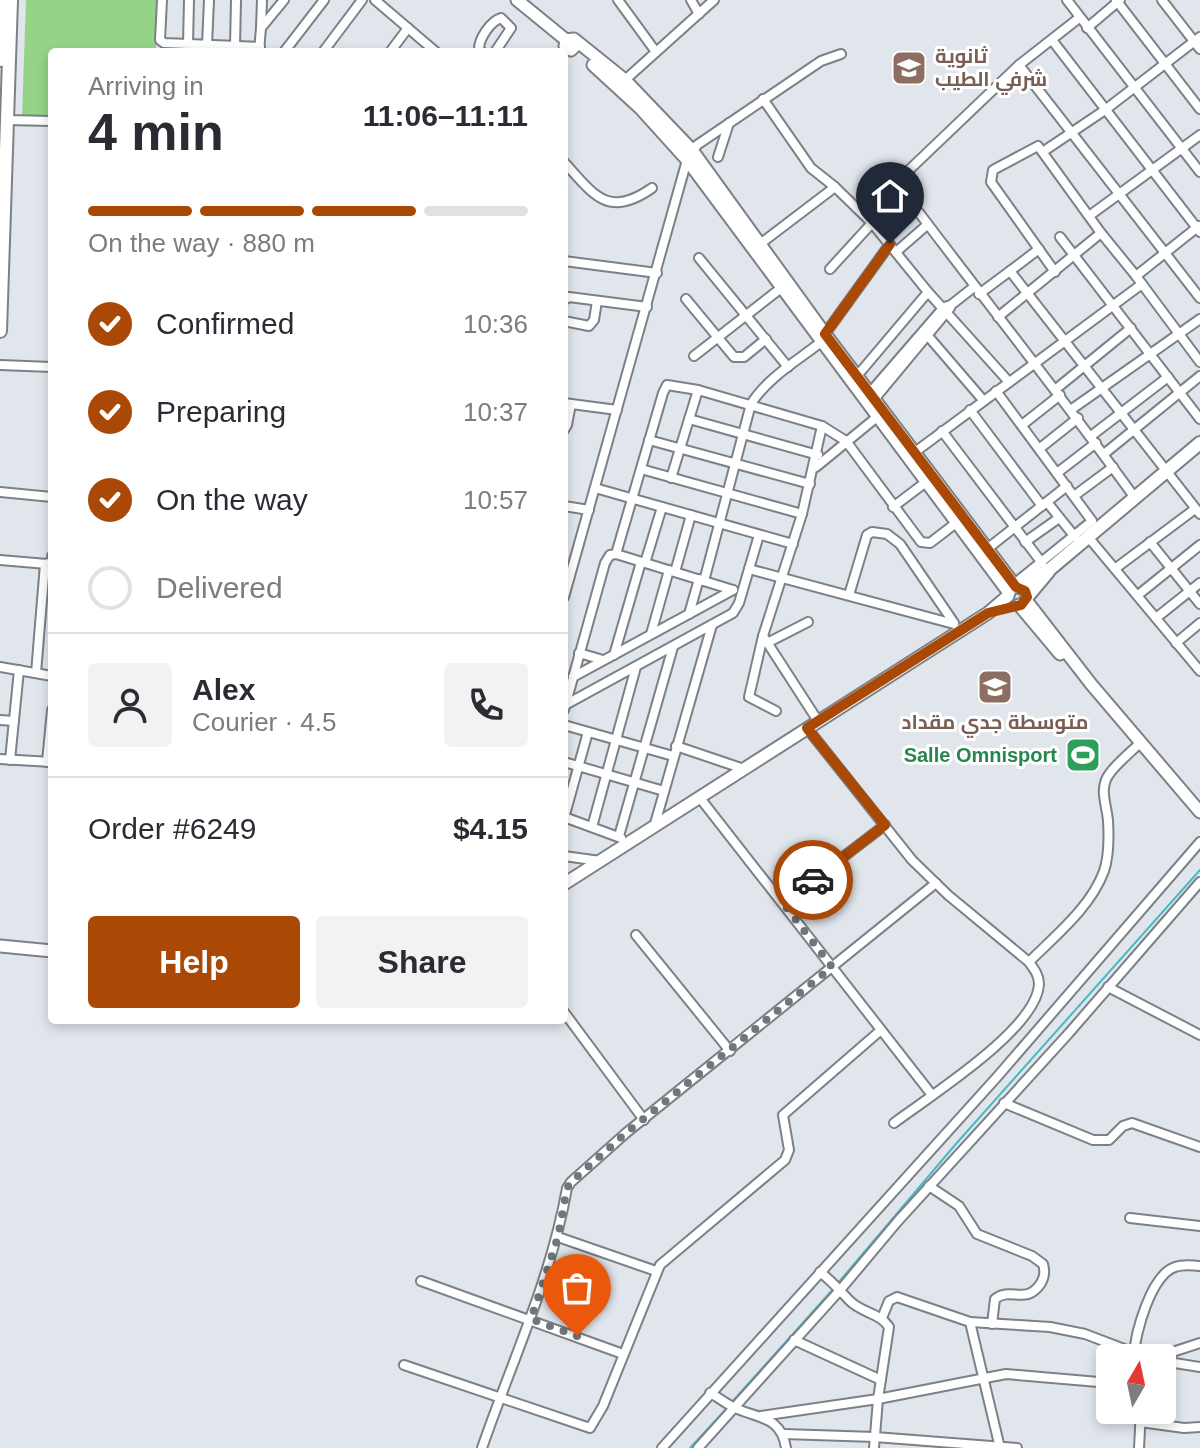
<!DOCTYPE html>
<meta charset="utf-8">
<style>
:root{--surface:#fff;--page:#f2f2f3;--text:#2b2b33;--muted:#7c7c81;--line:#e1e1e2;--accent:#aa4805}
body{margin:0;font-family:Helvetica,Cairo,sans-serif;background:var(--page);color:var(--text);height:100vh;display:flex;flex-direction:column;font-size:30px;white-space:nowrap}
*{box-sizing:border-box;margin:0}
p{font-size:26px;color:var(--muted)}
.icon{flex:none;width:44px;height:44px;fill:none;stroke:currentColor;stroke-width:2;stroke-linecap:round;stroke-linejoin:round}
.map{position:relative;flex:1;overflow:hidden}
.side{position:absolute;left:48px;top:48px;width:520px;height:976px;display:flex;flex-direction:column;background:var(--surface);border-radius:8px;box-shadow:0 4px 12px #0003}
.side>*{flex:none}
.needle{width:52px;rotate:9deg}
.controls{position:absolute;left:1096px;top:1344px;display:grid;gap:16px}
.controls a{display:grid;place-items:center;width:80px;height:80px;border-radius:8px;background:var(--surface);box-shadow:0 4px 12px #0003;font-size:40px}
.pin{position:absolute;display:grid;place-items:center;width:68px;height:68px;color:#fff;margin:-82px -34px;border-radius:50% 50% 50% 0;rotate:-45deg;box-shadow:0 0 8px #0007}
.pin .icon{rotate:45deg}
.courier{position:absolute;display:grid;place-items:center;width:80px;height:80px;margin:-40px;border:6px solid #aa4805;border-radius:50%;background:#fff;color:#222;box-shadow:0 2px 10px #0007}
.overview em{font-style:normal;font-weight:700}
.overview div{display:flex;flex-direction:column-reverse}
.overview{display:flex;align-items:center;justify-content:space-between;height:136px;padding:0 40px}
h1{font-size:52px;font-weight:700;line-height:60px}
.bar{display:grid;grid-template-columns:repeat(4,1fr);gap:12px 8px;align-content:center;height:96px;padding:0 40px}
.bar i{height:10px;border-radius:6px;background:var(--line)}
.bar .active{background:var(--accent)}
.bar p{grid-column:span 4}
.line{display:flex;align-items:center;gap:20px;padding:0 40px;border-top:2px solid var(--line)}
.line div{flex:1}
.round{display:grid;place-items:center;flex:none;width:84px;height:84px;border-radius:8px;background:var(--page)}
ol{padding:0 40px;list-style:none}
li{display:flex;align-items:center;gap:24px;height:88px}
li p{margin-inline-start:auto}
li .icon{padding:8px;border-radius:50%;background:var(--accent);color:#fff;stroke-width:4}
li:last-child{color:var(--muted)}
li i{width:44px;height:44px;border:4px solid var(--line);border-radius:50%}
.primary-button{display:flex;gap:16px;margin-top:auto;padding:16px 40px}
.primary-button a{flex:1;height:92px;border-radius:8px;background:var(--accent);color:#fff;font-size:32px;font-weight:700;line-height:92px;text-align:center}
.primary-button a+a{background:var(--page);color:var(--text)}
.map>svg:first-child{display:block}
</style>
<div class="map">
<svg width="1200" height="1448" viewBox="0 0 1200 1448">
<rect width="100%" height="100%" fill="#e1e6ed"/>
<polygon fill="#95d487" points="26,0 157,0 156,52 52,52 52,117 22,116"/>
<g fill="none" stroke-linecap="round" stroke-linejoin="round">
<g stroke="#47bac1" stroke-width="2">
<polyline points="838,1283 955,1145 1200,870"/>
<polyline points="731,1403 834,1288"/>
<polyline points="690,1448 727,1408"/>
</g>
<defs>
<g id="minor">
<polyline points="162,0 160,40 164,43 260,47"/>
<polyline points="375,0 436,52"/>
<polyline points="618,0 656,52"/>
<polyline points="691,0 699,14"/>
<polyline points="1067,0 1200,172"/>
<polyline points="1116,0 1200,109"/>
<polyline points="1162,0 1200,49"/>
<polyline points="261,27 262,0"/>
<polyline points="1087,28 1120,0"/>
<polyline points="1052,40 1200,232"/>
<polyline points="188,44 189,0"/>
<polyline points="207,45 209,0"/>
<polyline points="235,46 236,0"/>
<polyline points="259,51 261,28 284,0"/>
<polyline points="284,52 324,0"/>
<polyline points="323,52 362,0"/>
<polyline points="390,52 408,28"/>
<path d="M 482,52 L 479,49 C 479,38 491,21 501,18 L 511,28 L 495,52"/>
<polyline points="1019,65 1200,298"/>
<polyline points="625,80 714,0"/>
<polyline points="763,99 811,168 835,187"/>
<polyline points="7,120 52,121"/>
<polyline points="1044,151 1105,110 1200,37"/>
<polyline points="718,157 729,123"/>
<path d="M 564,162 C 594,195 608,219 652,188"/>
<path d="M 896,182 C 975,288 1058,391 1135,498"/>
<polyline points="863,214 1019,65 1079,18"/>
<polyline points="1089,216 1200,135"/>
<polyline points="1060,237 1200,419"/>
<polyline points="760,244 835,187 872,223 928,292 1009,382"/>
<polyline points="896,252 927,225"/>
<polyline points="699,258 788,367"/>
<polyline points="564,261 657,273"/>
<polyline points="830,269 872,223"/>
<polyline points="1010,271 1039,249"/>
<polyline points="1055,272 991,182 993,170 1038,146 1101,233 1136,276 1200,362"/>
<polyline points="1136,276 1199,226"/>
<polyline points="979,294 1010,271 1200,514"/>
<polyline points="686,299 734,357 744,357 766,339"/>
<polyline points="564,300 569,297 647,307"/>
<polyline points="998,317 1101,233"/>
<polyline points="564,321 589,326 594,320 597,301"/>
<polyline points="825,334 890,244"/>
<polyline points="928,336 983,400"/>
<polyline points="694,356 785,285"/>
<polyline points="0,365 52,367"/>
<polyline points="857,376 928,292"/>
<polyline points="1056,389 1131,328"/>
<polyline points="996,391 1092,521 1014,584"/>
<polyline points="867,396 944,307 951,305 974,287"/>
<polyline points="872,402 950,308"/>
<polyline points="564,403 617,410"/>
<polyline points="1072,409 1200,319"/>
<polyline points="970,410 1042,506"/>
<polyline points="689,419 818,455"/>
<polyline points="1022,425 1060,395"/>
<polyline points="564,430 567,425 571,404"/>
<polyline points="942,431 1042,563"/>
<polyline points="1091,436 1168,377"/>
<polyline points="649,440 810,484"/>
<polyline points="1039,449 1078,418"/>
<polyline points="915,452 1142,284"/>
<polyline points="1104,454 1200,376"/>
<polyline points="816,467 877,417"/>
<polyline points="641,469 802,514"/>
<polyline points="1057,473 1096,443"/>
<polyline points="671,478 698,390"/>
<polyline points="595,488 793,544"/>
<polyline points="0,492 52,497"/>
<polyline points="1074,496 1113,467"/>
<polyline points="1047,502 1075,537"/>
<polyline points="564,506 589,510"/>
<polyline points="893,507 926,482"/>
<polyline points="1089,538 1200,671"/>
<polyline points="1025,542 1059,518"/>
<polyline points="1150,542 1200,604"/>
<polyline points="987,549 1067,486"/>
<polyline points="616,554 733,590"/>
<polyline points="0,560 47,564"/>
<polyline points="645,563 662,507"/>
<polyline points="1116,568 1195,509"/>
<polyline points="749,569 954,624"/>
<polyline points="675,572 691,515"/>
<path d="M 704,581 L 751,404 C 767,378 797,361 821,342"/>
<polyline points="849,595 867,535 872,532 887,534 900,544 954,623"/>
<polyline points="1138,595 1200,545"/>
<polyline points="564,597 687,160 697,145 821,61 841,54"/>
<polyline points="689,614 699,579"/>
<polyline points="1156,618 1200,583"/>
<polyline points="651,634 669,570"/>
<polyline points="763,636 749,697 776,711"/>
<polyline points="767,643 808,622"/>
<polyline points="1176,643 1200,623"/>
<polyline points="579,653 603,660"/>
<polyline points="614,655 641,562"/>
<polyline points="0,667 52,676"/>
<polyline points="36,673 45,564 52,562 52,556"/>
<polyline points="573,677 733,590"/>
<polyline points="565,705 733,613 739,603 759,535"/>
<polyline points="564,710 605,563 610,555 616,554 663,393 667,385 698,390 822,426 846,441 921,542 930,543 956,523"/>
<polyline points="0,720 14,721"/>
<polyline points="818,721 763,636 802,514 822,426"/>
<polyline points="564,725 673,756"/>
<polyline points="807,728 912,860 948,895 1029,962"/>
<polyline points="676,746 744,769"/>
<polyline points="0,759 52,762"/>
<polyline points="10,760 19,670"/>
<polyline points="47,762 52,710"/>
<polyline points="564,762 664,791"/>
<polyline points="700,798 932,1095"/>
<polyline points="564,817 621,838"/>
<polyline points="564,818 588,732"/>
<polyline points="592,827 636,667"/>
<polyline points="654,827 712,625"/>
<polyline points="619,836 673,647"/>
<polyline points="564,856 600,861"/>
<polyline points="783,903 885,825"/>
<polyline points="636,935 730,1051"/>
<polyline points="1108,987 1200,1035"/>
<polyline points="564,1012 644,1120"/>
<polyline points="1004,1103 1093,1140 1109,1140 1123,1126 1132,1123 1200,1147"/>
<path d="M 894,1123 C 930,1096 1037,1029 1039,984 C 1039,975 1034,969 1029,962 C 1056,935 1091,907 1104,871 C 1109,856 1109,837 1108,821 C 1107,805 1098,788 1110,773 C 1118,762 1131,752 1141,742"/>
<path d="M 929,1186 L 959,1206 L 977,1234 L 1032,1256 L 1043,1264 C 1045,1271 1045,1276 1041,1283 C 1026,1306 1011,1286 995,1299 L 992,1324"/>
<polyline points="1130,1218 1200,1226"/>
<polyline points="558,1237 656,1271"/>
<path d="M 820,1272 C 832,1281 840,1291 850,1301 C 862,1313 880,1313 889,1327 L 878,1399 L 874,1448"/>
<polyline points="421,1281 623,1354"/>
<polyline points="882,1318 889,1301 897,1297 970,1322 1050,1327 1085,1334 1148,1358"/>
<polyline points="970,1322 1000,1448"/>
<polyline points="794,1340 881,1380"/>
<path d="M 1134,1356 C 1135,1333 1151,1275 1175,1267 C 1183,1264 1192,1265 1200,1266"/>
<polyline points="1154,1358 1200,1343"/>
<polyline points="1162,1361 1200,1367"/>
<polyline points="404,1365 590,1428 603,1406 660,1265 785,1160 789,1150 783,1115 881,1030"/>
<path d="M 710,1393 C 718,1397 725,1403 733,1407 C 757,1419 781,1415 786,1448"/>
<polyline points="761,1416 878,1399 1006,1374 1110,1383"/>
<polyline points="1140,1422 1184,1428 1200,1427"/>
<polyline points="784,1434 875,1437 1017,1448"/>
<path d="M 482,1448 C 512,1361 551,1279 567,1188 L 571,1182 L 626,1133 L 936,883"/>
<polyline points="662,1448 997,1077 1200,842"/>
<polyline points="698,1448 841,1289 898,1221 1069,1033 1200,882"/>
<polyline points="1139,1448 1141,1410"/>
</g>
<g id="secondary">
<polyline points="517,0 566,40"/>
<polyline points="577,44 571,50 565,46 566,40 574,39 625,80 692,150 825,334 1016,587"/>
<polyline points="593,65 641,109 687,160 1009,593"/>
<polyline points="1026,600 1091,684 1200,812"/>
<polyline points="1019,605 1060,654"/>
<polyline points="564,884 988,613 1008,596"/>
<polyline points="0,946 52,951"/>
</g>
<g id="primary">
<polyline points="0,60 2,0"/>
<polyline points="0,331 11,0"/>
<polyline points="1019,587 1050,569 1200,443"/>
<polyline points="1027,597 1048,572"/>
</g>
</defs>
<use href="#minor" stroke="#7b8187" stroke-width="12"/>
<use href="#secondary" stroke="#7b8187" stroke-width="15"/>
<use href="#primary" stroke="#7b8187" stroke-width="16"/>
<use href="#minor" stroke="#fff" stroke-width="8"/>
<use href="#secondary" stroke="#fff" stroke-width="11"/>
<use href="#primary" stroke="#fff" stroke-width="12"/>
</g>
<g fill="none" stroke-linecap="round" stroke-linejoin="round">
<polyline stroke="#72767a" stroke-width="8" stroke-dasharray="0 14.4" points="577,1336 531,1319 558,1237 567,1188 571,1182 626,1133 832,967 783,903 813,880"/>
<polyline stroke="#aa4805" stroke-width="10" points="813,880 885,825 807,728 988,613 1021,605 1027,597 1025,591 1016,587 825,334 890,244"/>
</g>
<defs>
<symbol id="school-square" viewBox="-11 -11 22 22"><rect x="-9" y="-9" width="18" height="18" rx="4" fill="#8d6e63" stroke="#fff"/><path d="M0-5L7-2L0 1L-7-2ZM-4 1L0 2.5L4 1V4Q0 6-4 4Z" fill="#fff"/></symbol>
<symbol id="stadium-square" viewBox="-11 -11 22 22"><rect x="-9" y="-9" width="18" height="18" rx="4" fill="#2e9e5b" stroke="#fff"/><path d="M0-5a6.5 5 0 1 0 0 10a6.5 5 0 1 0 0-10ZM-3.5-1.8h7v3.6h-7Z" fill="#fff"/></symbol>
</defs>
<g fill-rule="evenodd">
<use href="#school-square" x="889" y="48" width="40" height="40"/>
<use href="#school-square" x="975" y="667" width="40" height="40"/>
<use href="#stadium-square" x="1063" y="735" width="40" height="40"/>
</g>
<g text-anchor="middle" dominant-baseline="central" stroke-width="6" stroke-linejoin="round" paint-order="stroke">
<g font-size="20" font-weight="bold" fill="#785e54" stroke="#fff" text-anchor="start">
<text x="935" y="56">ثانوية<tspan x="935" dy="23">شرفي الطيب</tspan></text>
<text x="995" y="722" text-anchor="middle">متوسطة جدي مقداد</text>
</g>
<g font-size="20" font-weight="bold" fill="#27864d" stroke="#fff" text-anchor="end">
<text x="1057" y="755">Salle Omnisport</text>
</g>
</g>
</svg>
<div class="controls">
<a><svg class="needle" viewBox="-14 -14 28 28"><path d="M0-13l5 13h-10z" fill="#e53935"/><path d="M0 13l5-13h-10z" fill="#7c7c81"/></svg></a>
</div>
<div class="pin" style="left:577px;top:1336px;background:#ea580c"><svg class="icon" aria-label="bag" viewBox="0 0 24 24"><path d="M5 8h14l-1 12H6zM9 8a3 3 0 0 1 6 0"/></svg></div>
<div class="pin" style="left:890px;top:244px;background:#1f2937"><svg class="icon" aria-label="home" viewBox="0 0 24 24"><path d="M3 11l9-7 9 7M6 9v11h12V9"/></svg></div>
<div class="courier" style="left:813px;top:880px"><svg class="icon" aria-label="car" viewBox="0 0 24 24"><path d="M5 17H2v-5l4-1 3-4h7l3 4 3 1v5h-3M9 17h6M6 11h13"/><circle cx="7" cy="17" r="2"/><circle cx="17" cy="17" r="2"/></svg></div>
<section class="side">
<div class="overview"><div><h1>4 min</h1><p>Arriving in</p></div><em>11:06–11:11</em></div>
<div class="bar"><i class="active"></i><i class="active"></i><i class="active"></i><i></i><p>On the way · 880 m</p></div>
<ol>
<li><svg class="icon" aria-label="check" viewBox="0 0 24 24"><path d="M5 12l5 5 9-10"/></svg>Confirmed<p>10:36</p></li>
<li><svg class="icon" aria-label="check" viewBox="0 0 24 24"><path d="M5 12l5 5 9-10"/></svg>Preparing<p>10:37</p></li>
<li><svg class="icon" aria-label="check" viewBox="0 0 24 24"><path d="M5 12l5 5 9-10"/></svg>On the way<p>10:57</p></li>
<li><i></i>Delivered</li>
</ol>
<div class="line" style="height:144px"><a class="round"><svg class="icon" aria-label="person" viewBox="0 0 24 24"><circle cx="12" cy="8" r="4"/><path d="M4 21q1-7 8-7t8 7"/></svg></a><div><b>Alex</b><p>Courier · 4.5</p></div><a class="round"><svg class="icon" aria-label="phone" viewBox="0 0 24 24"><path d="M5 4h4l2 5-3 2q2 4 5 5l2-3 5 2v4C11 20 4 13 5 4z"/></svg></a></div>
<div class="line" style="height:104px"><div>Order #6249</div><b>$4.15</b></div>
<div class="primary-button"><a>Help</a><a>Share</a></div>
</section>
</div>
